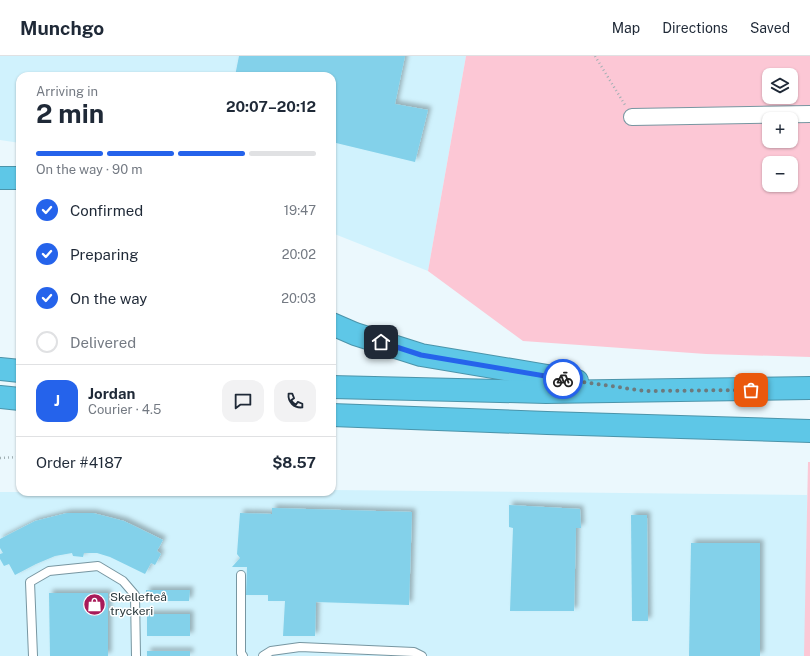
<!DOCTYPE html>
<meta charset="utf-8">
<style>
:root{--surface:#fff;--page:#f2f2f3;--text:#1f2937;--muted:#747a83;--line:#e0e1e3;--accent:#2563eb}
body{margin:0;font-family:"Public Sans",sans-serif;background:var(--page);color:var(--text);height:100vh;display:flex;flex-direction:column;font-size:15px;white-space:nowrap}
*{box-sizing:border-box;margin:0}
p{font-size:13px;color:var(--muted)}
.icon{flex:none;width:22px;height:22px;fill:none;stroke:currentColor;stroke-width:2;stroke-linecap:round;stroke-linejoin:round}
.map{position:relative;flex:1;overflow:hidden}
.panel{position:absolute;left:16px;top:16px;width:320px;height:424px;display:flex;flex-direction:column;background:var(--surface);border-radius:12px;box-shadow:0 1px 3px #0004}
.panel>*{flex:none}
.tools{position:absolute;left:762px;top:12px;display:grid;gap:8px}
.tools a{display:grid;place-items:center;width:36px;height:36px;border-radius:8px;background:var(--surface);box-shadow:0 1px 3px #0004;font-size:20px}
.pin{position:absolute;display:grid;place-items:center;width:34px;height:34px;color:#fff;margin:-17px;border-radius:8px;box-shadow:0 2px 6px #0006}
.courier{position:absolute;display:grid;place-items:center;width:40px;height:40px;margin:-20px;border:3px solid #2563eb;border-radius:50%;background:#fff;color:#222;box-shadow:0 1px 5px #0007}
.summary em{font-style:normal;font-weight:700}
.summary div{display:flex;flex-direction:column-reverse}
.summary{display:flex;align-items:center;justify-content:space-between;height:68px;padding:0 20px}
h1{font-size:26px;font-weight:700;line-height:30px}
.bar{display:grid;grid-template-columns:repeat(4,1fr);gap:6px 4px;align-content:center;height:48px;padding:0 20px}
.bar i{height:5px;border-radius:3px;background:var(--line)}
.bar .on{background:var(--accent)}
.bar p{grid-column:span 4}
.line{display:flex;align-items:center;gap:10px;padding:0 20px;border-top:1px solid var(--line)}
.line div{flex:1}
.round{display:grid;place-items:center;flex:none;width:42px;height:42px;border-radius:12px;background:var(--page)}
ol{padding:0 20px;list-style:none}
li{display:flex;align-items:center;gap:12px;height:44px}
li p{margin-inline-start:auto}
li .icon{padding:4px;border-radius:50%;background:var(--accent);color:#fff;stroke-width:4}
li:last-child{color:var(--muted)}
li i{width:22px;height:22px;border:2px solid var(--line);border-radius:50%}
header{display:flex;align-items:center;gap:24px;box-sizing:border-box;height:56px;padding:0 20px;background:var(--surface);border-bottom:1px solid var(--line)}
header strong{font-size:19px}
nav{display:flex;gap:22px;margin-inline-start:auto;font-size:14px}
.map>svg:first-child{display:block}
</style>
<header>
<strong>Munchgo</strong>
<nav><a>Map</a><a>Directions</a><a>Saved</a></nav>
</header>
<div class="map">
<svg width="810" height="600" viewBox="0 0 810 600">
<defs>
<filter id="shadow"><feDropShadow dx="3.5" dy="-3.5" stdDeviation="2" flood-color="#0004"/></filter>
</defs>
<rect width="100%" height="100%" fill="#ebf8fd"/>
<g fill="#d0f2fd">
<polygon points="0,0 466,0 428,215 332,177 332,20 20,20 20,87 0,84"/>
<polygon points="332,434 807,439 806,600 0,600 0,436 332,436"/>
</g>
<g fill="#fcc7d5" fill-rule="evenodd">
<path d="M 466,0 L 810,0 L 810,301 L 706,298 L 523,285 L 428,215 ZM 769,19 L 791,19 L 791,41 L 769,41 ZM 769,63 L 791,63 L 791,85 L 769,85 ZM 769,107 L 791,107 L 791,129 L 769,129 Z"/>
<polygon points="808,406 810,406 810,600 804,600"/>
</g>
<g fill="#83d1ea" filter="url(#shadow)">
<polygon points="239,0 405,0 395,48 428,54 415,106 332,86 332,20 235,20"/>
<polygon points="509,449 580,453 581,472 576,472 574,555 510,555 513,472 509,471"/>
<polygon points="272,452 412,456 409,549 316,546 315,580 283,580 285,545 268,545 268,539 246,539 247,511 232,511 240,502 237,498 240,457 272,458"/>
<polygon points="67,457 93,457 124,465 163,484 157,495 161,498 155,509 151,507 145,518 110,501 97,497 84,497 83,501 73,500 72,497 55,500 36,508 15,519 9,508 4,510 0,503 0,498 3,497 0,492 0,483 35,465"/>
<polygon points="631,459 647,459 648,565 632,565"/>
<polygon points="691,487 760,487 760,600 689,600"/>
<polygon points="146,534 190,534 189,545 146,545"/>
<polygon points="49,537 108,537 108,600 50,600"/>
<rect x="147" y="558" width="43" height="22"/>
<rect x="147" y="595" width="43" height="5"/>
</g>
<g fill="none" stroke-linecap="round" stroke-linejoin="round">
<defs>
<g id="lane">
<polyline points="241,519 241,597 243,600"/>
<polyline points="33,600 30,526 49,515 98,510 123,525 135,539 136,600"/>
<polyline points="263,600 271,595 300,591 414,596 422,600"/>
</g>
<polyline id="street" points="632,61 810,58"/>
<g id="highway">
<polyline points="0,122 20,122"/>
<polyline points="332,268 355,278 421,299 577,325"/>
<polyline points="0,313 20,315"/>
<polyline points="332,331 546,336 810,332"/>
<polyline points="0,341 20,343"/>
<polyline points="332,359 547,367 810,375"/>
</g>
</defs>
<use href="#lane" stroke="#7796a1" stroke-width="10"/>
<use href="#street" stroke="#7796a1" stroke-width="18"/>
<use href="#highway" stroke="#4b94aa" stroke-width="24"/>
<g stroke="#a1afb3" stroke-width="2.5" stroke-dasharray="1 3" stroke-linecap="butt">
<polyline points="595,0 625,49"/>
<polyline points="0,402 20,401"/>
</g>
<use href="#lane" stroke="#fff" stroke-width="8"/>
<use href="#street" stroke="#fff" stroke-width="16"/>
<use href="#highway" stroke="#5ec7e7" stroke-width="22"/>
</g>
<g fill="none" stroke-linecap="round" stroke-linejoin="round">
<polyline stroke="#6c7a7e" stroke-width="4" stroke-dasharray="0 7.2" points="563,323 645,335 751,334"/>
<polyline stroke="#2563eb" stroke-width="5" points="381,286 421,299 563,323"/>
</g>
<defs>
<symbol id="shop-disc" viewBox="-11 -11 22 22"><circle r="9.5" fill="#a81a59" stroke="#fff"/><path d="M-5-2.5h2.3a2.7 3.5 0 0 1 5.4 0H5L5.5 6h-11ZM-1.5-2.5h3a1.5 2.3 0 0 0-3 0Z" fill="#fff"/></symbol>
</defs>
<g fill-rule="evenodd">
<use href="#shop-disc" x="82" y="536" width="25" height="25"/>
</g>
<g text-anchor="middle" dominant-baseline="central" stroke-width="3" stroke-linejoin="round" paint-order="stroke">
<g font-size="12" fill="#28363a" stroke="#fff" text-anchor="start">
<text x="110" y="541">Skellefteå<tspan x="110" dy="14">tryckeri</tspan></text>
</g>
</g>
</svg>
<div class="tools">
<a><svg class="icon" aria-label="layers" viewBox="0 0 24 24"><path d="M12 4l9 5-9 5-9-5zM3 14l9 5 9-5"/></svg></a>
<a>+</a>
<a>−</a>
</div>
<div class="pin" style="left:751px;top:334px;background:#ea580c"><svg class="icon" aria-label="bag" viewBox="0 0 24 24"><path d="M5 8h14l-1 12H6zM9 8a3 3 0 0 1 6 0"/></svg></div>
<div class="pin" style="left:381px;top:286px;background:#1f2937"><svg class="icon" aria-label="home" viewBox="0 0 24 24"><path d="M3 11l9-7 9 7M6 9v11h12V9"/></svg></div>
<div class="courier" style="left:563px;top:323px"><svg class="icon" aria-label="bike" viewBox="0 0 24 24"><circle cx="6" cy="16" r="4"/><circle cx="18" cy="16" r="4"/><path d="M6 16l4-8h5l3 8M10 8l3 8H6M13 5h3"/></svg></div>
<section class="panel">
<div class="summary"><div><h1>2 min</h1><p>Arriving in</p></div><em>20:07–20:12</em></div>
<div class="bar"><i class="on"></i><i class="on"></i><i class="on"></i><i></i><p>On the way · 90 m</p></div>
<ol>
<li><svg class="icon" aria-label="check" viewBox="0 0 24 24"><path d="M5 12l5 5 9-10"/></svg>Confirmed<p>19:47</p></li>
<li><svg class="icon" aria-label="check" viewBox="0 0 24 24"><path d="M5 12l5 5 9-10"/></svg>Preparing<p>20:02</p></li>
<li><svg class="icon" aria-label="check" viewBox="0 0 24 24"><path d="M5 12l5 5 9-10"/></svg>On the way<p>20:03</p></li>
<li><i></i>Delivered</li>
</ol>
<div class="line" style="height:72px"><b class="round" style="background:var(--accent);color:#fff">J</b><div><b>Jordan</b><p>Courier · 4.5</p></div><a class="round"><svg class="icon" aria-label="chat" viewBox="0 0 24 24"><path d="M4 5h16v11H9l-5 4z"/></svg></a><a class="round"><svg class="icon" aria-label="phone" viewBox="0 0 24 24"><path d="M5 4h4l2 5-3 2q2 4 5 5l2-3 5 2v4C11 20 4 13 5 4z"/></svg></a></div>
<div class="line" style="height:52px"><div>Order #4187</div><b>$8.57</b></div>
</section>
</div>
